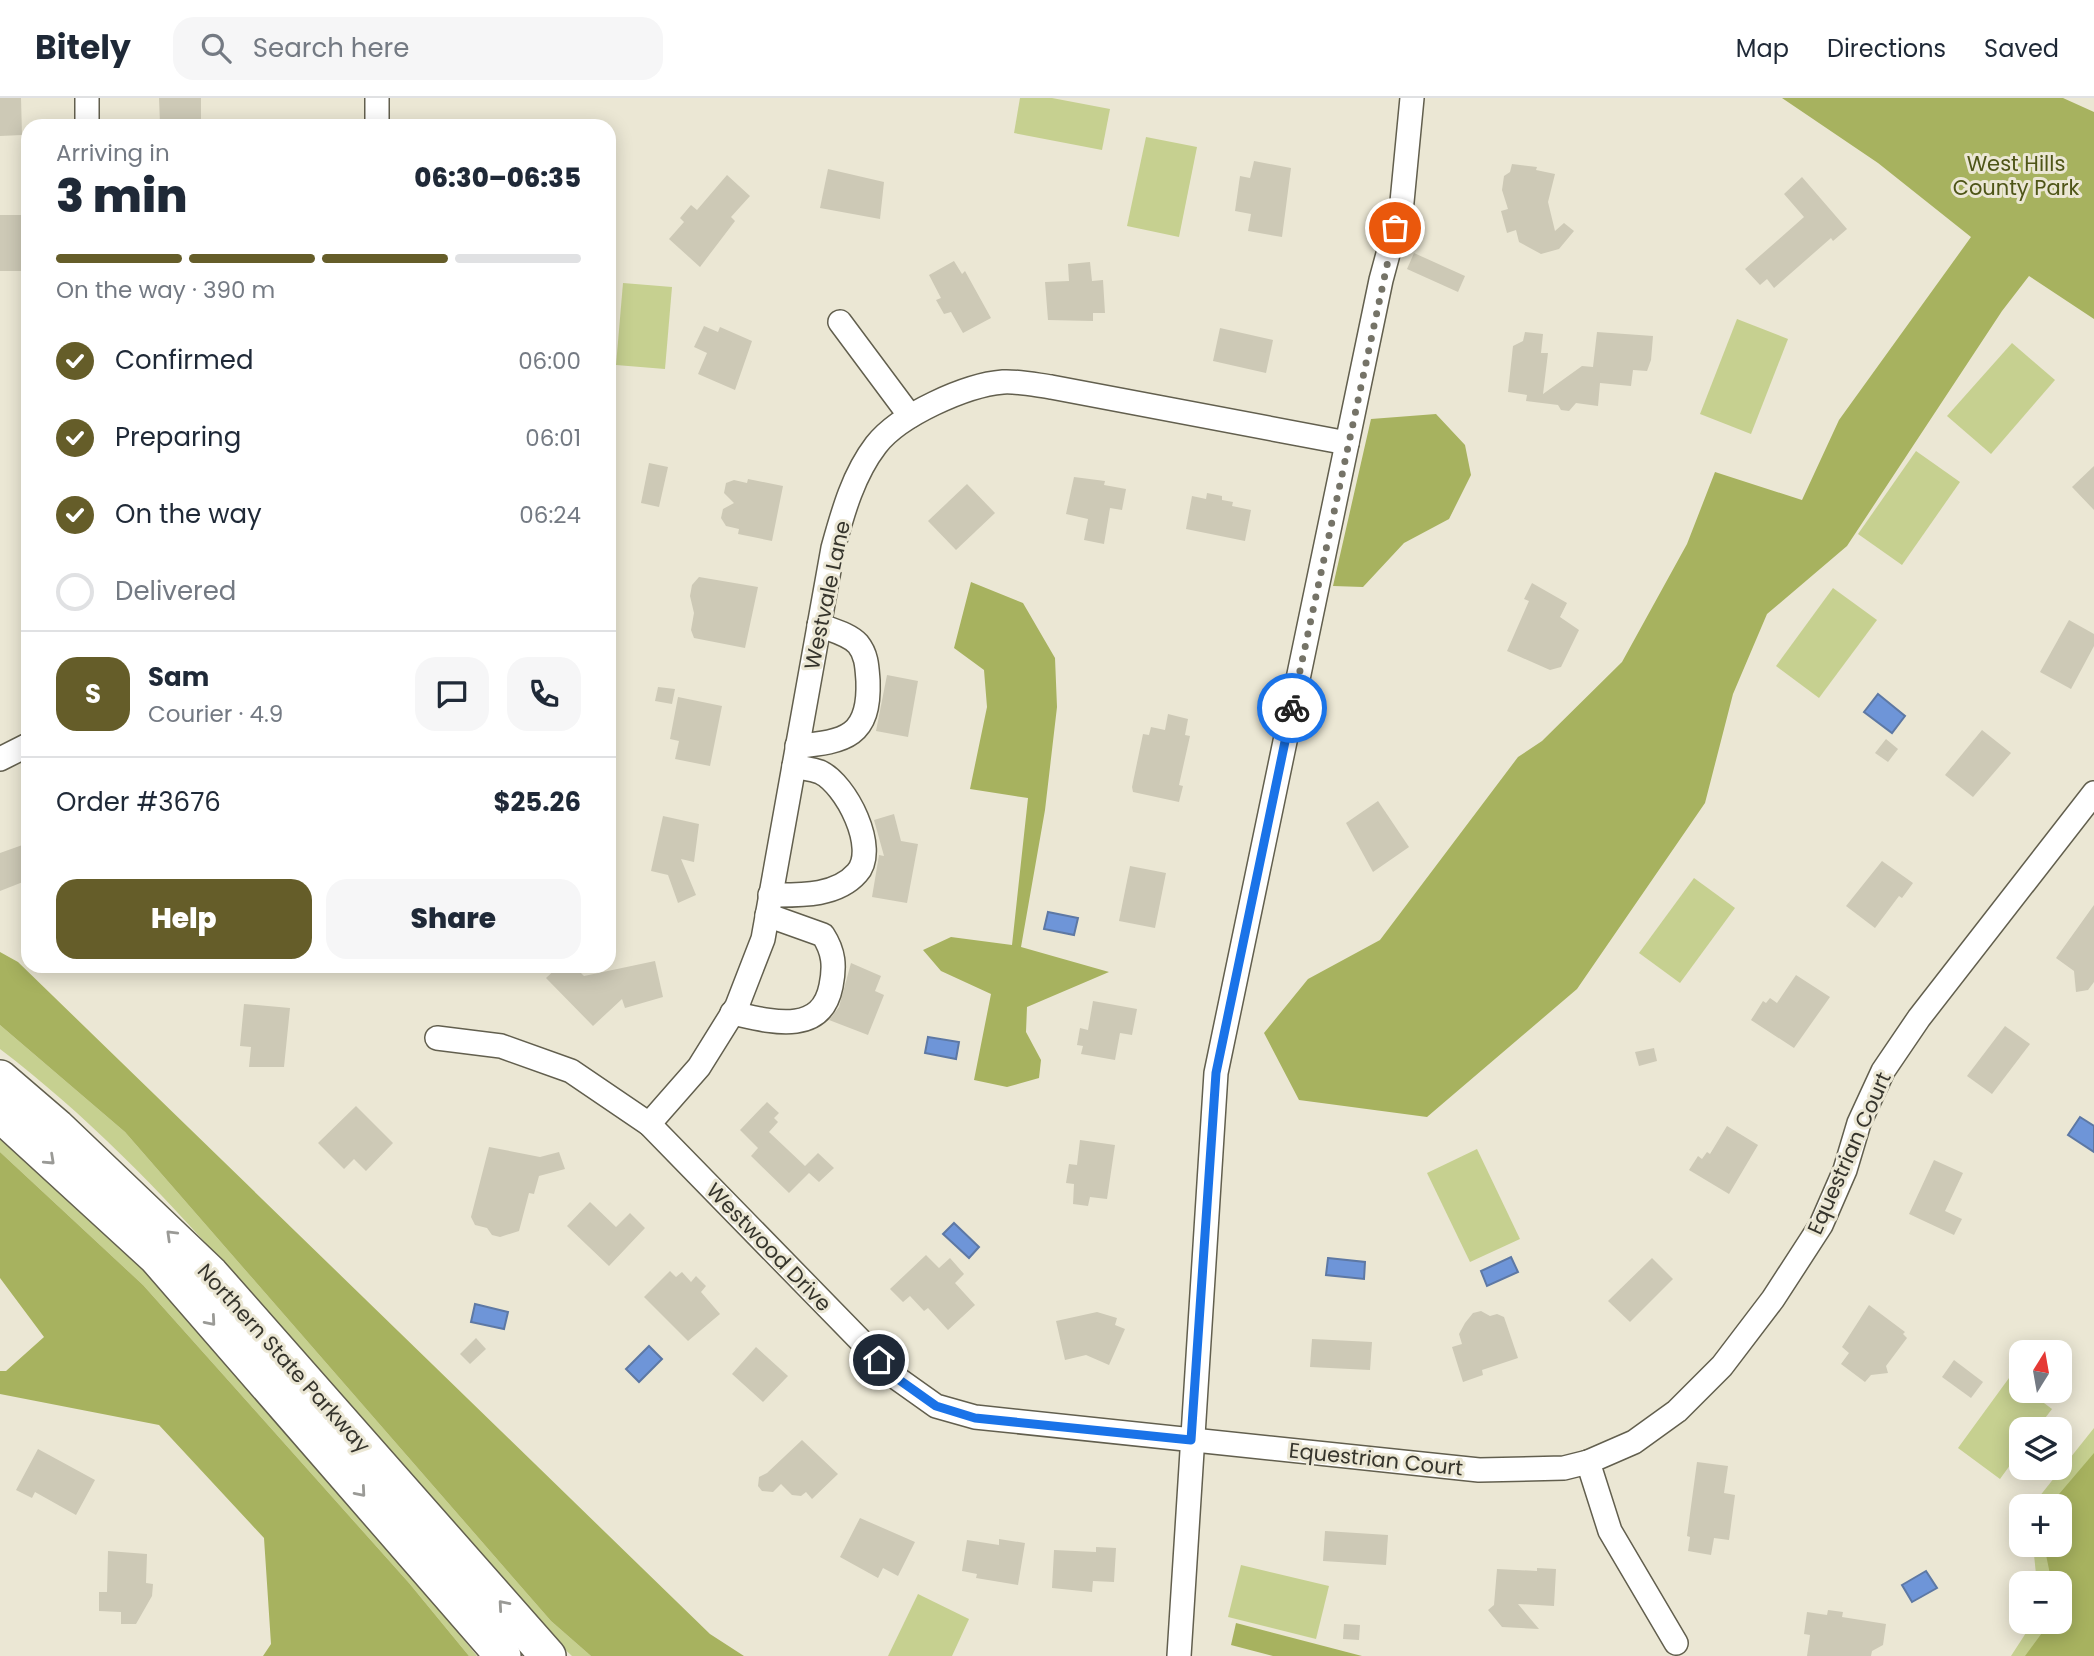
<!DOCTYPE html>
<meta charset="utf-8">
<style>
:root{--surface:#fff;--page:#f6f6f7;--text:#1f2937;--muted:#747a83;--line:#e0e1e3;--accent:#655d29}
body{margin:0;font-family:Poppins,sans-serif;background:var(--page);color:var(--text);height:100vh;display:flex;flex-direction:column;font-size:26px;white-space:nowrap}
*{box-sizing:border-box;margin:0}
p{font-size:23px;color:var(--muted)}
.icon{flex:none;width:38px;height:38px;fill:none;stroke:currentColor;stroke-width:2;stroke-linecap:round;stroke-linejoin:round}
.map{position:relative;flex:1;overflow:hidden}
.panel{position:absolute;left:21px;top:21px;width:595px;height:854px;display:flex;flex-direction:column;background:var(--surface);border-radius:21px;box-shadow:0 4px 18px #0003}
.panel>*{flex:none}
.needle{width:46px;rotate:11deg}
.controls{position:absolute;left:2009px;top:1242px;display:grid;gap:14px}
.controls a{display:grid;place-items:center;width:63px;height:63px;border-radius:14px;background:var(--surface);box-shadow:0 4px 18px #0003;font-size:35px}
.pin{position:absolute;display:grid;place-items:center;width:60px;height:60px;color:#fff;margin:-30px;border:4px solid #fff;border-radius:50%;box-shadow:0 2px 7px #0007}
.courier{position:absolute;display:grid;place-items:center;width:70px;height:70px;margin:-35px;border:5px solid #1a73e8;border-radius:50%;background:#fff;color:#222;box-shadow:0 2px 9px #0007}
.overview em{font-style:normal;font-weight:800}
.overview div{display:flex;flex-direction:column-reverse}
.overview{display:flex;align-items:center;justify-content:space-between;height:119px;padding:0 35px}
h1{font-size:46px;font-weight:800;line-height:52px}
.bar{display:grid;grid-template-columns:repeat(4,1fr);gap:10px 7px;align-content:center;height:84px;padding:0 35px}
.bar i{height:9px;border-radius:5px;background:var(--line)}
.bar .active{background:var(--accent)}
.bar p{grid-column:span 4}
.line{display:flex;align-items:center;gap:18px;padding:0 35px;border-top:2px solid var(--line)}
.line div{flex:1}
.round{display:grid;place-items:center;flex:none;width:74px;height:74px;border-radius:21px;background:var(--page)}
ol{padding:0 35px;list-style:none}
li{display:flex;align-items:center;gap:21px;height:77px}
li p{margin-inline-start:auto}
li .icon{padding:7px;border-radius:50%;background:var(--accent);color:#fff;stroke-width:4}
li:last-child{color:var(--muted)}
li i{width:38px;height:38px;border:4px solid var(--line);border-radius:50%}
.primary-button{display:flex;gap:14px;margin-top:auto;padding:14px 35px}
.primary-button a{flex:1;height:80px;border-radius:21px;background:var(--accent);color:#fff;font-size:28px;font-weight:800;line-height:80px;text-align:center}
.primary-button a+a{background:var(--page);color:var(--text)}
header{display:flex;align-items:center;gap:42px;box-sizing:border-box;height:98px;padding:0 35px;background:var(--surface);border-bottom:2px solid var(--line)}
header strong{font-size:33px}
nav{display:flex;gap:38px;margin-inline-start:auto;font-size:24px}
.search{width:490px;height:63px;background:var(--page);display:flex;align-items:center;gap:18px;box-sizing:border-box;padding:0 24px;border-radius:21px;color:var(--muted);font-size:26px}
.map>svg:first-child{display:block}
</style>
<header>
<strong>Bitely</strong>
<div class="search"><svg class="icon" aria-label="search" viewBox="0 0 24 24"><circle cx="10" cy="10" r="6"/><path d="M15 15l6 6"/></svg>Search here</div>
<nav><a>Map</a><a>Directions</a><a>Saved</a></nav>
</header>
<div class="map">
<svg width="2094" height="1558" viewBox="0 0 2094 1558">
<rect width="100%" height="100%" fill="#ebe7d4"/>
<g fill="#c6d090">
<polygon points="1020,0 1052,0 1110,11 1102,52 1014,35"/>
<polygon points="1146,39 1197,49 1179,139 1127,128"/>
<polygon points="623,185 672,189 665,271 616,267"/>
<polygon points="1737,221 1788,241 1751,336 1700,316"/>
<polygon points="2012,245 2055,282 1991,356 1947,318"/>
<polygon points="1916,353 1960,384 1902,467 1858,436"/>
<polygon points="1833,490 1877,522 1819,600 1776,568"/>
<polygon points="1694,780 1735,810 1680,885 1639,855"/>
<path d="M 0,927 L 125,1034 L 551,1523 L 591,1558 L 572,1558 C 549,1536 524,1516 502,1493 C 336,1312 197,1101 0,951 Z"/>
<polygon points="0,1034 158,1180 401,1464 477,1558 469,1558 409,1485 143,1187 0,1054"/>
<polygon points="1477,1051 1520,1141 1470,1164 1427,1075"/>
<polygon points="2009,1280 2021,1289 2021,1293 2028,1293 2052,1311 2036,1332 2021,1332 2021,1352 2000,1381 1958,1350"/>
<polygon points="2094,1330 2094,1558 2011,1558 2033,1524 2060,1524 2060,1486 2037,1486 2033,1447 2060,1447 2060,1409 2031,1409"/>
<polygon points="1241,1467 1329,1488 1316,1541 1228,1519"/>
<polygon points="918,1496 969,1521 952,1558 888,1558"/>
</g>
<g fill="#a7b25f">
<polygon points="1782,0 2063,0 2094,14 2094,221 2029,178 2002,213 1847,448 1767,516 1733,596 1705,705 1577,891 1427,1019 1299,1002 1264,935 1308,881 1380,842 1518,659 1542,643 1622,564 1687,446 1715,374 1802,402 1839,322 1971,139 1878,65"/>
<polygon points="1436,316 1465,347 1471,377 1449,421 1404,445 1363,489 1333,488 1371,321"/>
<polygon points="971,484 1023,505 1055,560 1057,609 1045,712 1021,849 1109,874 1027,909 1026,934 1041,962 1039,980 1007,989 974,982 991,896 941,873 923,852 951,839 1012,847 1028,700 970,691 987,609 984,572 954,550"/>
<polygon points="0,854 18,864 710,1536 744,1558 591,1558 551,1523 125,1034 0,927"/>
<polygon points="0,1054 143,1187 409,1485 469,1558 263,1558 271,1546 264,1440 159,1327 0,1296 0,1273 6,1273 44,1239 0,1180"/>
<polygon points="2094,1355 2094,1558 2025,1558 2050,1524 2060,1524 2060,1486 2052,1486 2044,1447 2060,1447 2060,1409 2048,1409"/>
<polygon points="1236,1525 1362,1558 1273,1558 1231,1547"/>
</g>
<g fill="#6e95d8" stroke="#5d78a4" stroke-width="2">
<polygon points="1878,596 1905,618 1892,635 1864,614"/>
<polygon points="1048,814 1078,820 1074,837 1044,831"/>
<polygon points="928,939 959,944 956,961 925,955"/>
<polygon points="2080,1019 2094,1028 2094,1054 2068,1037"/>
<polygon points="954,1125 979,1149 969,1160 943,1136"/>
<polygon points="1511,1159 1518,1174 1487,1188 1481,1173"/>
<polygon points="1328,1160 1365,1164 1364,1181 1326,1177"/>
<polygon points="475,1206 508,1214 504,1231 471,1224"/>
<polygon points="649,1248 662,1261 639,1284 626,1271"/>
<polygon points="1926,1473 1937,1490 1912,1504 1902,1487"/>
</g>
<g fill="#cdc9b6">
<polygon points="0,0 21,0 22,37 0,38"/>
<polygon points="159,0 201,0 201,25 160,26"/>
<polygon points="1254,63 1291,70 1282,139 1248,133 1251,116 1235,113 1240,78 1250,80"/>
<polygon points="1512,66 1537,69 1536,72 1555,76 1548,104 1555,133 1564,125 1574,133 1559,151 1541,156 1519,144 1516,132 1507,135 1501,113 1508,111 1502,92 1504,78 1510,74"/>
<polygon points="828,71 884,84 880,121 820,110"/>
<polygon points="727,77 750,98 731,119 735,123 700,169 669,141 684,124 680,120 691,107 697,112"/>
<polygon points="1802,79 1847,131 1833,143 1831,140 1774,190 1767,181 1760,187 1745,171 1804,119 1784,96"/>
<polygon points="0,117 28,117 24,173 0,173"/>
<polygon points="1414,155 1465,178 1458,194 1407,171"/>
<polygon points="954,163 962,176 965,173 991,220 963,235 951,214 944,216 936,202 941,200 929,177"/>
<polygon points="1090,164 1092,183 1103,182 1105,215 1093,215 1093,223 1048,222 1045,184 1069,183 1068,166"/>
<polygon points="704,228 718,234 720,229 752,243 735,292 698,276 707,255 694,249"/>
<polygon points="1220,230 1273,242 1266,275 1213,263"/>
<polygon points="1525,234 1543,236 1541,255 1548,255 1543,296 1582,268 1593,269 1597,234 1653,238 1651,262 1647,273 1633,272 1631,288 1600,285 1598,308 1576,305 1569,313 1561,312 1558,307 1526,303 1527,297 1508,294 1513,248 1523,243"/>
<polygon points="649,365 668,369 659,409 641,405"/>
<polygon points="2094,368 2094,412 2072,389"/>
<polygon points="1074,379 1105,383 1104,387 1126,391 1122,412 1110,410 1104,446 1084,442 1088,421 1066,416"/>
<polygon points="748,381 783,388 772,443 738,436 739,431 726,428 721,420 723,411 734,405 724,395 726,385 734,382 747,385"/>
<polygon points="967,386 995,415 956,452 928,423"/>
<polygon points="1207,395 1222,398 1222,402 1233,404 1232,408 1251,412 1245,443 1186,431 1192,398 1206,401"/>
<polygon points="699,479 758,489 745,550 694,540 691,532 694,515 690,498 692,487"/>
<polygon points="1532,485 1567,505 1560,519 1579,532 1561,569 1550,572 1507,553 1529,503 1524,501"/>
<polygon points="2069,522 2094,536 2094,548 2071,591 2040,574"/>
<polygon points="887,577 918,583 908,639 876,633"/>
<polygon points="658,589 675,591 672,606 655,603"/>
<polygon points="678,599 722,608 710,668 675,661 679,643 670,641"/>
<polygon points="1168,616 1188,621 1185,637 1190,638 1179,687 1183,688 1179,704 1133,694 1132,689 1143,636 1149,637 1151,629 1165,632"/>
<polygon points="1982,632 2011,655 1973,699 1945,677"/>
<polygon points="1886,641 1898,651 1888,664 1875,655"/>
<polygon points="1378,703 1409,749 1373,774 1346,725"/>
<polygon points="894,716 901,743 918,746 907,805 872,799 879,757 884,758 874,722"/>
<polygon points="663,718 699,726 694,764 681,761 696,797 678,805 668,777 651,773"/>
<polygon points="28,745 28,782 0,793 0,755"/>
<polygon points="1882,763 1913,785 1902,800 1899,798 1875,830 1846,808"/>
<polygon points="1130,768 1166,775 1155,830 1119,823"/>
<polygon points="2094,807 2094,884 2088,892 2076,894 2074,873 2056,860"/>
<polygon points="655,863 663,899 625,910 622,901 593,928 546,880 559,868 574,868 584,878"/>
<polygon points="851,865 881,878 875,893 884,897 868,937 829,922 839,909"/>
<polygon points="1796,877 1830,899 1794,950 1751,922 1763,903 1766,905 1770,900 1777,905"/>
<polygon points="1093,903 1137,911 1132,937 1120,935 1115,962 1081,956 1083,948 1077,947 1080,930 1088,932"/>
<polygon points="244,906 290,910 284,969 249,969 251,949 240,948"/>
<polygon points="2005,928 2030,946 1992,996 1967,978"/>
<polygon points="1654,950 1657,963 1639,968 1635,954"/>
<polygon points="767,1004 779,1015 774,1020 778,1024 769,1034 805,1068 818,1055 834,1070 819,1084 809,1075 789,1095 751,1058 758,1050 740,1032"/>
<polygon points="356,1008 393,1045 366,1073 354,1061 344,1071 318,1045"/>
<polygon points="1727,1028 1758,1047 1729,1096 1689,1072 1698,1058 1702,1061 1707,1054 1710,1056"/>
<polygon points="1080,1042 1115,1047 1107,1101 1090,1099 1088,1108 1073,1106 1074,1086 1066,1085 1069,1066 1077,1067"/>
<polygon points="489,1049 540,1059 559,1054 565,1071 539,1078 534,1096 529,1095 519,1133 500,1139 492,1137 487,1130 475,1127 471,1119"/>
<polygon points="1934,1062 1963,1075 1945,1113 1962,1121 1954,1137 1909,1116"/>
<polygon points="590,1104 616,1129 630,1115 645,1130 609,1168 567,1128"/>
<polygon points="926,1157 939,1170 950,1160 964,1176 955,1185 975,1207 948,1232 928,1210 924,1213 910,1198 903,1204 890,1191"/>
<polygon points="1652,1160 1673,1181 1630,1224 1608,1203"/>
<polygon points="670,1173 676,1179 682,1174 691,1184 696,1178 706,1188 701,1194 720,1216 688,1243 644,1199"/>
<polygon points="1869,1207 1905,1234 1903,1236 1907,1240 1886,1268 1888,1275 1871,1277 1865,1284 1841,1266 1849,1255 1842,1249"/>
<polygon points="1481,1213 1490,1218 1497,1216 1504,1219 1518,1260 1482,1272 1483,1277 1463,1284 1452,1249 1462,1246 1459,1236 1465,1225 1473,1215"/>
<polygon points="1097,1214 1117,1220 1115,1227 1125,1231 1109,1267 1086,1257 1065,1262 1056,1223"/>
<polygon points="476,1240 486,1251 470,1266 460,1256"/>
<polygon points="1312,1241 1372,1244 1370,1272 1310,1269"/>
<polygon points="756,1249 788,1278 763,1304 732,1276"/>
<polygon points="1954,1262 1983,1284 1971,1300 1942,1279"/>
<polygon points="802,1342 838,1376 812,1401 806,1394 801,1398 792,1397 781,1386 773,1394 762,1393 758,1388 759,1379 767,1375"/>
<polygon points="38,1351 95,1382 76,1417 35,1394 32,1400 16,1392"/>
<polygon points="1697,1364 1728,1368 1724,1395 1735,1397 1729,1442 1714,1440 1711,1457 1688,1453 1690,1439 1687,1438"/>
<polygon points="860,1420 915,1444 898,1478 883,1470 878,1480 840,1459"/>
<polygon points="1325,1433 1388,1437 1386,1467 1323,1463"/>
<polygon points="999,1441 1025,1445 1018,1487 976,1480 977,1476 962,1473 967,1442 999,1447"/>
<polygon points="1096,1449 1116,1450 1114,1484 1093,1483 1092,1494 1052,1490 1054,1452 1096,1454"/>
<polygon points="108,1453 147,1456 146,1485 153,1486 152,1498 136,1526 121,1526 121,1514 99,1513 99,1494 107,1494"/>
<polygon points="1537,1470 1556,1471 1554,1508 1518,1506 1539,1531 1502,1529 1488,1512 1494,1507 1497,1471 1537,1473"/>
<polygon points="1828,1512 1843,1514 1842,1519 1886,1526 1883,1547 1872,1553 1871,1558 1807,1558 1810,1537 1804,1536 1807,1514 1827,1517"/>
<polygon points="1344,1526 1360,1527 1359,1542 1343,1541"/>
</g>
<g fill="none" stroke-linecap="round" stroke-linejoin="round">
<defs>
<g id="minor">
<polyline points="87,0 87,28"/>
<polyline points="377,28 377,0"/>
<polyline points="840,224 910,318"/>
<path d="M 797,648 C 846,644 870,638 868,583 C 867,570 867,557 858,546 C 849,536 831,532 819,527"/>
<polyline points="0,661 28,647"/>
<path d="M 770,797 C 798,797 836,799 857,775 C 879,751 846,686 820,674 C 812,671 802,670 794,668"/>
<path d="M 732,915 C 769,923 821,939 831,888 C 835,868 834,854 823,837 L 767,817"/>
<polyline points="437,940 501,948 571,973 649,1026 898,1281 936,1308 975,1319 1479,1372 1564,1370 1588,1364 1634,1344 1677,1313 1722,1268 1773,1201 1821,1127 1845,1072 1859,1025 1883,973 1919,920 2094,695"/>
<path d="M 649,1026 L 699,969 L 737,908 L 763,841 L 833,450 C 843,414 853,377 876,347 C 899,317 966,287 1003,284 C 1018,283 1036,287 1051,289 L 1347,345"/>
<polyline points="1588,1364 1610,1433 1676,1545"/>
<polyline points="1179,1558 1216,975 1381,182 1402,104 1412,0"/>
</g>
<g id="highway">
<polyline points="0,980 57,1029 211,1176 548,1558"/>
<polyline points="0,1016 156,1159 503,1558"/>
</g>
</defs>
<use href="#minor" stroke="#625f4e" stroke-width="26"/>
<use href="#highway" stroke="#625f4e" stroke-width="38"/>
<use href="#minor" stroke="#fff" stroke-width="23"/>
<use href="#highway" stroke="#fff" stroke-width="35"/>
</g>
<defs><path id="oneway-chevron" d="M-2-3.5L2.5 0L-2 3.5" fill="none" stroke-width="1.6" stroke-linecap="round" stroke-linejoin="round" transform="scale(1.75)"/></defs>
<g stroke="#9a9a96">
<use href="#oneway-chevron" transform="translate(50 1062) rotate(43)"/>
<use href="#oneway-chevron" transform="translate(171 1137) rotate(-136)"/>
<use href="#oneway-chevron" transform="translate(211 1223) rotate(49)"/>
<use href="#oneway-chevron" transform="translate(361 1394) rotate(49)"/>
<use href="#oneway-chevron" transform="translate(503 1507) rotate(-131)"/>
</g>
<g fill="none" stroke-linecap="round" stroke-linejoin="round">
<polyline stroke="#757367" stroke-width="7" stroke-dasharray="0 12.6" points="1292,610 1395,130"/>
<polyline stroke="#1a73e8" stroke-width="9" points="879,1262 898,1281 936,1308 975,1320 1191,1342 1216,975 1292,610"/>
</g>
<g text-anchor="middle" dominant-baseline="central" stroke-width="6" stroke-linejoin="round" paint-order="stroke">
<g font-size="21" fill="#4e5517" stroke="#ebe7d4">
<text x="2016" y="65">West Hills<tspan x="2016" dy="24">County Park</tspan></text>
</g>
<g font-size="21" fill="#35342c" stroke="#ebe7d4">
<text transform="translate(827 497) rotate(-78)">Westvale Lane</text>
<text transform="translate(1849 1055) rotate(-66)">Equestrian Court</text>
<text transform="translate(769 1149) rotate(46)">Westwood Drive</text>
<text transform="translate(284 1260) rotate(48)">Northern State Parkway</text>
<text transform="translate(1376 1361) rotate(6)">Equestrian Court</text>
</g>
</g>
</svg>
<div class="controls">
<a><svg class="needle" viewBox="-14 -14 28 28"><path d="M0-13l5 13h-10z" fill="#e53935"/><path d="M0 13l5-13h-10z" fill="#747a83"/></svg></a>
<a><svg class="icon" aria-label="layers" viewBox="0 0 24 24"><path d="M12 4l9 5-9 5-9-5zM3 14l9 5 9-5"/></svg></a>
<a>+</a>
<a>−</a>
</div>
<div class="pin" style="left:1395px;top:130px;background:#ea580c"><svg class="icon" aria-label="bag" viewBox="0 0 24 24"><path d="M5 8h14l-1 12H6zM9 8a3 3 0 0 1 6 0"/></svg></div>
<div class="pin" style="left:879px;top:1262px;background:#1f2937"><svg class="icon" aria-label="home" viewBox="0 0 24 24"><path d="M3 11l9-7 9 7M6 9v11h12V9"/></svg></div>
<div class="courier" style="left:1292px;top:610px"><svg class="icon" aria-label="bike" viewBox="0 0 24 24"><circle cx="6" cy="16" r="4"/><circle cx="18" cy="16" r="4"/><path d="M6 16l4-8h5l3 8M10 8l3 8H6M13 5h3"/></svg></div>
<section class="panel">
<div class="overview"><div><h1>3 min</h1><p>Arriving in</p></div><em>06:30–06:35</em></div>
<div class="bar"><i class="active"></i><i class="active"></i><i class="active"></i><i></i><p>On the way · 390 m</p></div>
<ol>
<li><svg class="icon" aria-label="check" viewBox="0 0 24 24"><path d="M5 12l5 5 9-10"/></svg>Confirmed<p>06:00</p></li>
<li><svg class="icon" aria-label="check" viewBox="0 0 24 24"><path d="M5 12l5 5 9-10"/></svg>Preparing<p>06:01</p></li>
<li><svg class="icon" aria-label="check" viewBox="0 0 24 24"><path d="M5 12l5 5 9-10"/></svg>On the way<p>06:24</p></li>
<li><i></i>Delivered</li>
</ol>
<div class="line" style="height:126px"><b class="round" style="background:var(--accent);color:#fff">S</b><div><b>Sam</b><p>Courier · 4.9</p></div><a class="round"><svg class="icon" aria-label="chat" viewBox="0 0 24 24"><path d="M4 5h16v11H9l-5 4z"/></svg></a><a class="round"><svg class="icon" aria-label="phone" viewBox="0 0 24 24"><path d="M5 4h4l2 5-3 2q2 4 5 5l2-3 5 2v4C11 20 4 13 5 4z"/></svg></a></div>
<div class="line" style="height:91px"><div>Order #3676</div><b>$25.26</b></div>
<div class="primary-button"><a>Help</a><a>Share</a></div>
</section>
</div>
